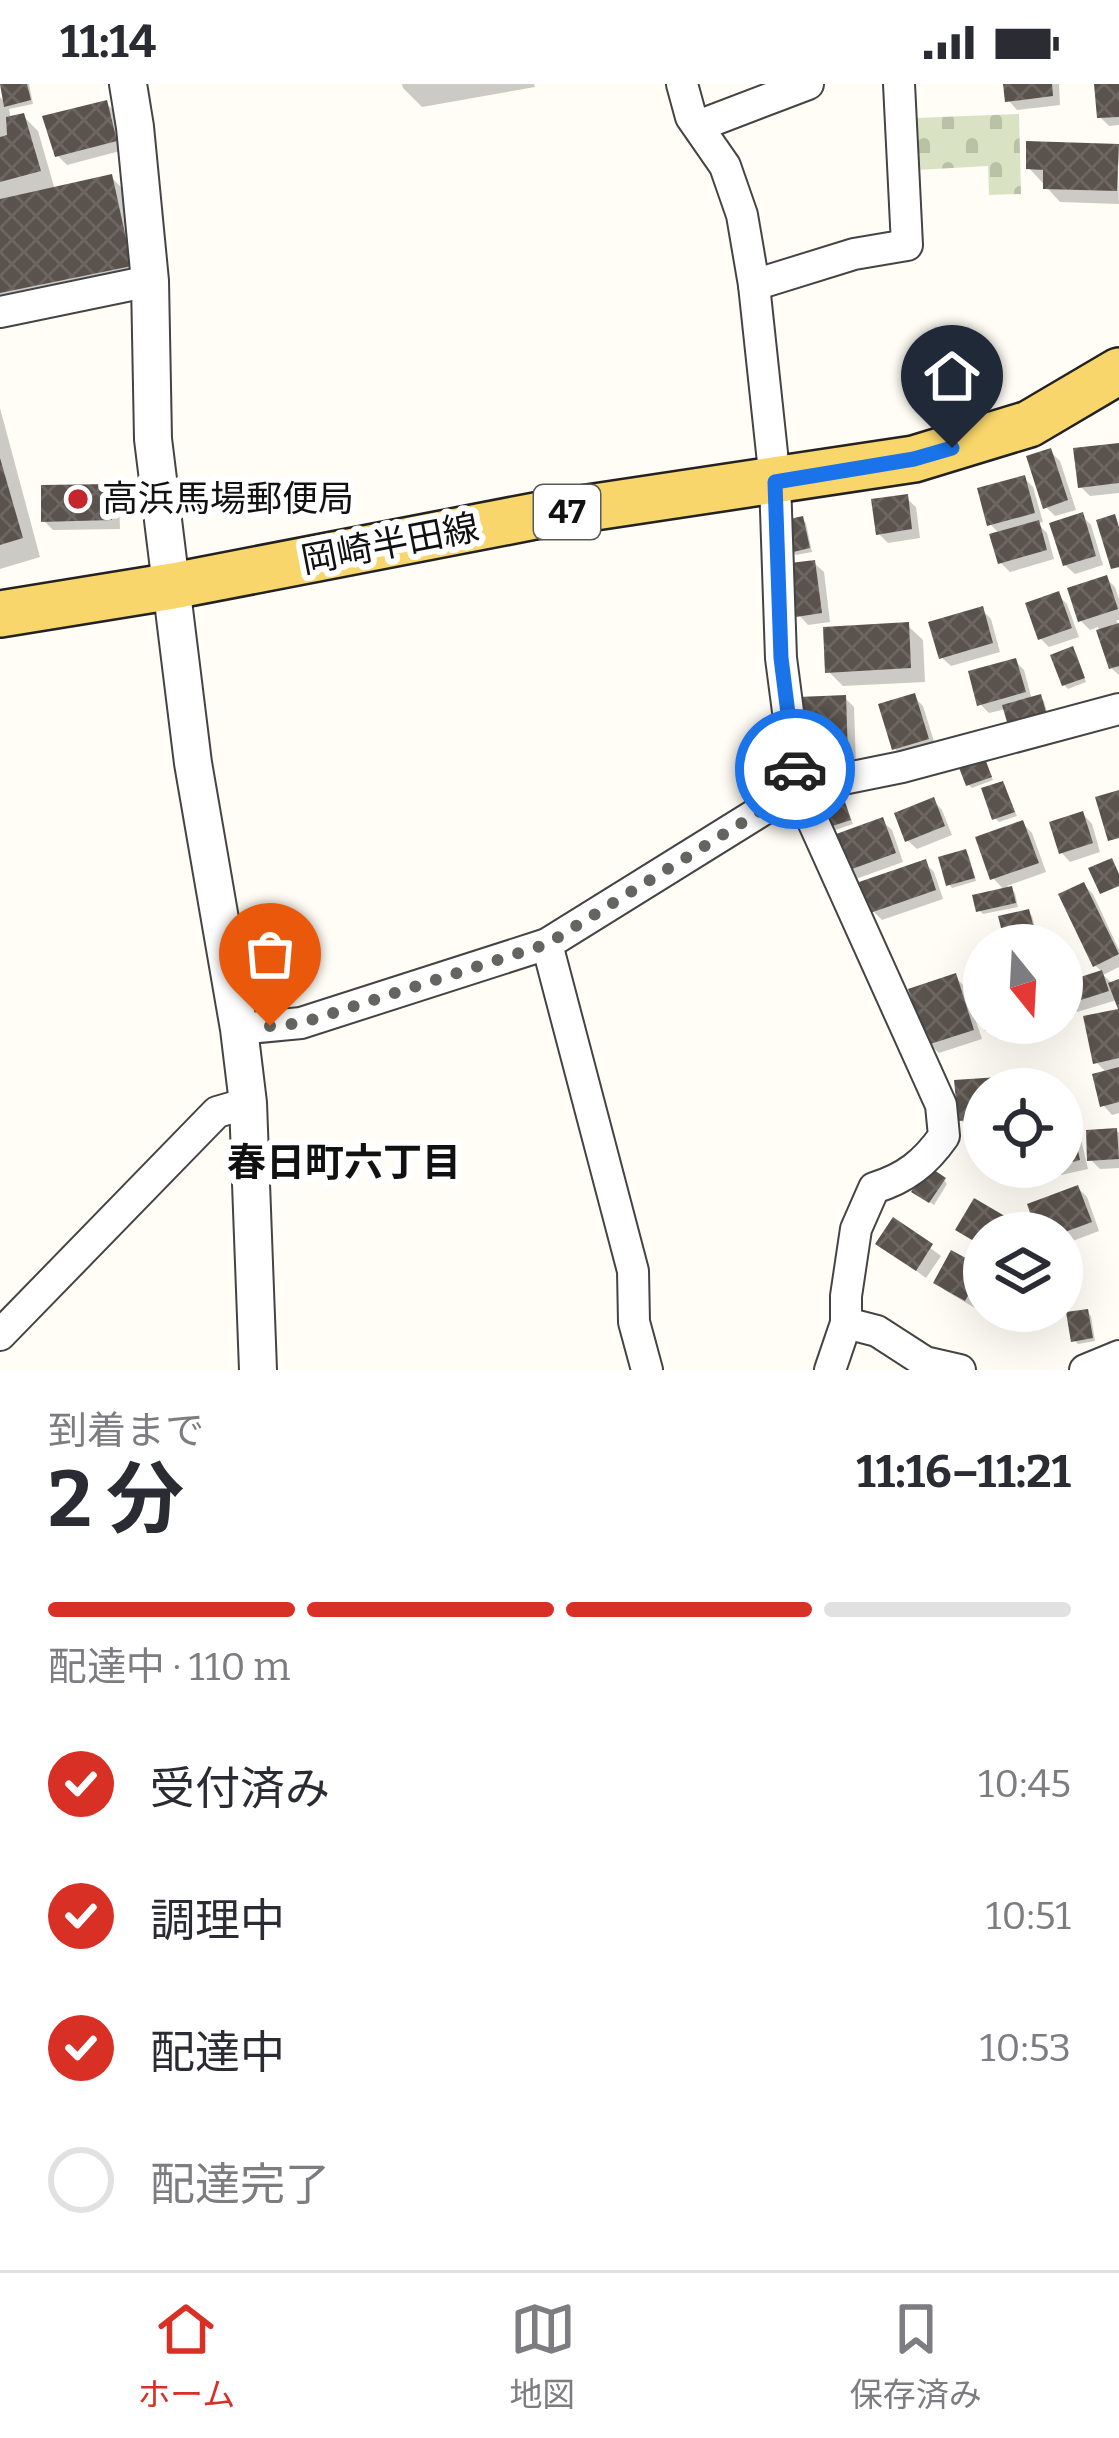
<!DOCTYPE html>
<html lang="ja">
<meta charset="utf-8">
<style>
:root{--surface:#fff;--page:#f2f2f3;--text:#2b2b33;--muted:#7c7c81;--line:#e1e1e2;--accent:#d93025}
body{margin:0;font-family:Bitter,"Noto Sans JP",serif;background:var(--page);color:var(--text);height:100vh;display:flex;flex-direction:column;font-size:45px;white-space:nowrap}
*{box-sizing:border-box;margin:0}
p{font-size:39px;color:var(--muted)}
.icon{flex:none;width:66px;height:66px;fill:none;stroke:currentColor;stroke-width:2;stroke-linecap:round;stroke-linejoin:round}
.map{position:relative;height:1286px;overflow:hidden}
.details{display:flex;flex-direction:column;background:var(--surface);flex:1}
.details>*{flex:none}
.needle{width:78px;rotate:162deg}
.controls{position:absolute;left:963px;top:840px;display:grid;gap:24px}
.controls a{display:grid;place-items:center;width:120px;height:120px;border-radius:50%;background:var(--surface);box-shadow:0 12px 48px #0002;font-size:60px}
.pin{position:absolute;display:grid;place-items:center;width:102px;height:102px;color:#fff;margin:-123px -51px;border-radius:50% 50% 50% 0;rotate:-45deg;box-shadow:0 0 12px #0007}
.pin .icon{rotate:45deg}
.courier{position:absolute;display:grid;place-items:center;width:120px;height:120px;margin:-60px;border:9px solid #1a73e8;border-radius:50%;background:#fff;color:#222;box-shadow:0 3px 15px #0007}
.overview em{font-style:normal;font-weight:700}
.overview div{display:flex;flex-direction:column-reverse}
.overview{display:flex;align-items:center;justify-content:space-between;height:204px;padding:0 48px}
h1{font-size:78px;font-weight:700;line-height:90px}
.bar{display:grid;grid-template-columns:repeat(4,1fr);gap:18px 12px;align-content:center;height:144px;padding:0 48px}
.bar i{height:15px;border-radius:9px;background:var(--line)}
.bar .on{background:var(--accent)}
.bar p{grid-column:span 4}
ol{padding:0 48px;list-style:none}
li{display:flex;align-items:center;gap:36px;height:132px}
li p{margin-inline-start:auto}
li .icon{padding:12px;border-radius:50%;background:var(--accent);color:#fff;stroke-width:4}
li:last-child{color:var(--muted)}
li i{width:66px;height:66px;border:6px solid var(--line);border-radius:50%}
.status{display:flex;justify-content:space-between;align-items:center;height:84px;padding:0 60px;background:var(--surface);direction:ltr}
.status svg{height:33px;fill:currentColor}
.tabs{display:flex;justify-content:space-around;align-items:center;height:168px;border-top:3px solid var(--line);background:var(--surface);font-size:33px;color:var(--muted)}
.tabs a{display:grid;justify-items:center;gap:6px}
.tabs .on{color:var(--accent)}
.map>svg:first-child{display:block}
</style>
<div class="status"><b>11:14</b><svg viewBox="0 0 49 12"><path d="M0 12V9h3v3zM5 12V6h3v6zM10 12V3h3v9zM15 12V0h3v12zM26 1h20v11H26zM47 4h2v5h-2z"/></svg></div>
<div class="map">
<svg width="1119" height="1286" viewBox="0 0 1119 1286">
<defs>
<pattern id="cemetery-stones" width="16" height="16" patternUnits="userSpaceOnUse" patternTransform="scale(3)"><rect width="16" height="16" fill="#d9e3c4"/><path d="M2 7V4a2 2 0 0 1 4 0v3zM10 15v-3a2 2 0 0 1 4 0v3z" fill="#b9c2a7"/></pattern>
<pattern id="building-cross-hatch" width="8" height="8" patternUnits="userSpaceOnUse" patternTransform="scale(3)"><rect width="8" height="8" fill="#5a524d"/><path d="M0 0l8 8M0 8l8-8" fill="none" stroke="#6d6662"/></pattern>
</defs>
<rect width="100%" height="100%" fill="#fffdf5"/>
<polygon fill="url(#cemetery-stones)" points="1019,30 1021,110 989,111 988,82 917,86 915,34"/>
<g fill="#0003">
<polygon points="9,0 29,0 33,20 9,25 11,35 23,32 38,47 55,106 111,93 130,112 149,200 0,231 0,13 6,19"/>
<polygon points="402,0 534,0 535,3 422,23 403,4"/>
<polygon points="1006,0 1059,0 1060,21 1017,26 1008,16"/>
<polygon points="1097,0 1119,0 1119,41 1109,42 1099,32"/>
<polygon points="106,19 115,28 124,66 67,81 57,71"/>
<polygon points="1117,63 1119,120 1060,118 1029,84"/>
<polygon points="0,324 40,473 0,485"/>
<polygon points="1119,362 1119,409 1090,412 1080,402"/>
<polygon points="1051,368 1060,377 1076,426 1055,432 1046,423"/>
<polygon points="1024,394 1033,403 1043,438 1037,439 1047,449 1054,475 1010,488 1000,478 1000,450 990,440"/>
<polygon points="110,403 119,412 120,445 53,446 44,437"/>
<polygon points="906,414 916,423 920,454 888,459 878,449"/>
<polygon points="1082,432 1091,441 1103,481 1075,490 1065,481"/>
<polygon points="802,435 806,439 812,468 796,471 792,468"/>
<polygon points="814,479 824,488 830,538 808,541 799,531"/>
<polygon points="1106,494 1115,503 1119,515 1119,536 1116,537 1119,541 1119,591 1111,584 1098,543 1090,546 1080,536"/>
<polygon points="1058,511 1067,520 1079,553 1049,563 1040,554"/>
<polygon points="982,526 991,535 1000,568 951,582 941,573"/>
<polygon points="908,542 923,556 925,598 843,602 828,587"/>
<polygon points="1076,569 1086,598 1068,605 1064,601"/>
<polygon points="1015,577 1024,586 1032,616 1040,613 1044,617 1048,631 1014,641 1006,625 989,629 980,620"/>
<polygon points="914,613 923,622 936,664 904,674 895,665"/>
<polygon points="845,614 854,623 856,681 813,683 803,673"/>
<polygon points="983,675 993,696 972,704 968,700"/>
<polygon points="1003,700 1017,732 999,738 995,734"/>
<polygon points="842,710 853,740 832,747 828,743"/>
<polygon points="933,716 942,726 952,751 917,765 907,756"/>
<polygon points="1083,730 1092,740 1100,768 1070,778 1061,768"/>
<polygon points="882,737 892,746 903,778 853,796 844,787"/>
<polygon points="1023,740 1032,749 1046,788 1007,802 1015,809 1018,823 983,830 979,826 1005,807 993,794"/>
<polygon points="966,768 969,772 976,797 952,804 949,800"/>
<polygon points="925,779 934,788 943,815 882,836 873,827"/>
<polygon points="1084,801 1093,810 1119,866 1119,883 1103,891 1113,900 1119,898 1119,918 1117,916 1077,928 1068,919 1062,902 1103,889 1095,881"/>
<polygon points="1028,828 1032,832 1037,852 1010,858 1007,855"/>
<polygon points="955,893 964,902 982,955 939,969 929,960"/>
<polygon points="1119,930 1119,1029 1112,1031 1103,1021 1107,989 1096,978"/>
<polygon points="985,939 1044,939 996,954"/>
<polygon points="1028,994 1037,1005 984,1005 984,1044 970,1045 960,1035 958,999"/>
<polygon points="1071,1042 1080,1051 1088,1085 1061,1091 1053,1083 1062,1083 1062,1044"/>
<polygon points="1116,1047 1119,1049 1119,1084 1100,1085 1090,1075"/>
<polygon points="944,1096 947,1100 934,1121 919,1111"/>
<polygon points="1078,1104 1087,1113 1099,1147 1062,1161 1062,1149 1041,1149"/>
<polygon points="894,1137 941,1172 926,1194 879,1160"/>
<polygon points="982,1187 984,1208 975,1224 946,1207 936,1198"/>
<polygon points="997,1227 1046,1227 1047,1234 1006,1236"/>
<polygon points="1087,1228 1091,1232 1095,1257 1078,1260 1074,1256"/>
</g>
<g fill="url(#building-cross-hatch)">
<polygon points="0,0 27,0 31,16 4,23"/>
<polygon points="1003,0 1052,0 1053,12 1005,18"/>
<polygon points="1094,0 1119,0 1119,33 1097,34"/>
<polygon points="107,16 117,57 55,73 42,32"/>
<polygon points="24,29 41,87 0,98 0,53 7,51 6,33"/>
<polygon points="1026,57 1119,60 1117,107 1043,105 1043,86 1026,85"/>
<polygon points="112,90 132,182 0,209 0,115"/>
<polygon points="1119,359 1119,399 1078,404 1073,364"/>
<polygon points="1051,364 1068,416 1043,425 1026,372"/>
<polygon points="0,374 23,454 0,461"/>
<polygon points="1025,391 1035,429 987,442 977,404"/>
<polygon points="111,400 112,436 41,438 41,401"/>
<polygon points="908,410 912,445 876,451 871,415"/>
<polygon points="1083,428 1096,472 1063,482 1049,439"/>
<polygon points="1115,430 1119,443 1119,483 1111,485 1096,436"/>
<polygon points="803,432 810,464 789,469 781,437"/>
<polygon points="1039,436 1047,466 998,480 989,450"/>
<polygon points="815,476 822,529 796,533 790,479"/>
<polygon points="1107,491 1118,525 1078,538 1067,504"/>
<polygon points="1059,507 1072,544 1038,556 1025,519"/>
<polygon points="983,522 993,559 939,575 928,538"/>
<polygon points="909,538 911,584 825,589 823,543"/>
<polygon points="1119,539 1119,582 1109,585 1096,546"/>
<polygon points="1073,562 1085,594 1062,602 1050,571"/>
<polygon points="1016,574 1026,608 977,622 968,587"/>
<polygon points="915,609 929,655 892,666 878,620"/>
<polygon points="1041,610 1046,628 1007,638 1002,621"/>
<polygon points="846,611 848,673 800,675 798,613"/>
<polygon points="984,672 992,693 966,702 958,681"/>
<polygon points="1003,697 1015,728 992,736 981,704"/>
<polygon points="840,703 851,736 826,744 815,712"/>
<polygon points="1119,706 1119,754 1108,757 1095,713"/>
<polygon points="934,713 945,742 905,758 894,729"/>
<polygon points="1083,727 1093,759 1059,770 1049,738"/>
<polygon points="883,733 896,769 841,789 828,753"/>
<polygon points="1023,736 1039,779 990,796 975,753"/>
<polygon points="966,765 975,794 946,802 938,773"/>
<polygon points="1112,774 1119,790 1119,802 1100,810 1088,784"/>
<polygon points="926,775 936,806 870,829 859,798"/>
<polygon points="1084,798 1119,870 1093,883 1058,810"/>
<polygon points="1012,802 1016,819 976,828 972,811"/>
<polygon points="1029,825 1035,848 1004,856 998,832"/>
<polygon points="1102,886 1109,907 1065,921 1062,899"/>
<polygon points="956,889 974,946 927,961 908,905"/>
<polygon points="1119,895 1119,974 1093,980 1083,932 1118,925 1108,899"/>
<polygon points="984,905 984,939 1005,940 985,947 973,909"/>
<polygon points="1119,983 1119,1018 1100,1023 1092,990"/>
<polygon points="1029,991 1030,1005 984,1005 984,1035 958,1037 954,996"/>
<polygon points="1072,1039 1080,1076 1062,1081 1062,1041"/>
<polygon points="1117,1044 1119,1075 1087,1077 1086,1046"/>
<polygon points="928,1082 946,1094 929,1119 911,1108"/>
<polygon points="1078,1101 1092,1138 1062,1149 1037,1149 1027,1120"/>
<polygon points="974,1114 1020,1141 1015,1149 984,1149 984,1163 955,1146"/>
<polygon points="893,1133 933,1160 916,1187 875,1160"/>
<polygon points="951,1166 984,1184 965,1217 933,1199"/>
<polygon points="1088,1225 1093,1254 1071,1258 1066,1228"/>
</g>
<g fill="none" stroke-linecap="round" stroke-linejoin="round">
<defs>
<g id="minor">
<path d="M 682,0 L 691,33 L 725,82 L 742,131 L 754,201 L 775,397 L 781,574 L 798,704 L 941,1021 L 944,1052 C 925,1079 906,1094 874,1104 L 856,1145 L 846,1212 L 846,1239 L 830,1286"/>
<polyline points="698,42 808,0"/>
<polyline points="754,201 854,170 907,161 899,0"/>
<polyline points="0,228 150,197"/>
<polyline points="547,860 633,1187 634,1238 647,1286"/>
<polyline points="239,945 301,939 547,860 798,704 902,683 1119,625"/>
<polyline points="846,1239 877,1247 925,1278 960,1286"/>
<polyline points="0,1251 217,1028 248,1019"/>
<polyline points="1085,1286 1119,1272"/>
</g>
<polyline id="tertiary" points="128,0 135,43 150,197 153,355 193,679 239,945 248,1019 258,1286"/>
<polyline id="primary" points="0,530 173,502 535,432 914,375 1029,340 1119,287"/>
</defs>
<use href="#minor" stroke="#444" stroke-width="34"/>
<use href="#tertiary" stroke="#444" stroke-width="40"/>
<use href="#primary" stroke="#222" stroke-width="50"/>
<use href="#minor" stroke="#fff" stroke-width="30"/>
<use href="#tertiary" stroke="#fff" stroke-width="36"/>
<use href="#primary" stroke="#f9d66b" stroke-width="45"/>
</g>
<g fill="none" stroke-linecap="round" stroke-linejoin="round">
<polyline stroke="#646461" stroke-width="12" stroke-dasharray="0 21.6" points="270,942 302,939 547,860 798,704 795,685"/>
<polyline stroke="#1a73e8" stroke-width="15" points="795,685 781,574 775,398 914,375 952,364"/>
</g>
<circle fill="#c4262e" stroke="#fff" stroke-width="4.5" cx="78" cy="415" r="12"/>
<g text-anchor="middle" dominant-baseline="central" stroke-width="12" stroke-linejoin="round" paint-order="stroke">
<rect fill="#fff" stroke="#585858" stroke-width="3" x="534" y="401" width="66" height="54" rx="9"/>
<g font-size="33" font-weight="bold" fill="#111">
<text x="567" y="428">47</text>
</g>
<g font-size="36" fill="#111" stroke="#fff" text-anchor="start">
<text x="102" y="415">高浜馬場郵便局</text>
</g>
<g font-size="36" fill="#111" stroke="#fff">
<text transform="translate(390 460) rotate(-11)">岡崎半田線</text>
</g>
<g font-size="39" font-weight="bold" fill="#111" stroke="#fff">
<text x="344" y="1079">春日町六丁目</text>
</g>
</g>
</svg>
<div class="controls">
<a><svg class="needle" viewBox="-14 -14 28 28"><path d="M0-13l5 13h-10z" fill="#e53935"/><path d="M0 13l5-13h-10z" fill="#7c7c81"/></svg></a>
<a><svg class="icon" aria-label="locate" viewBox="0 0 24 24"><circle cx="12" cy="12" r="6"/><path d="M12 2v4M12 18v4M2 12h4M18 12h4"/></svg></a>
<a><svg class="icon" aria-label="layers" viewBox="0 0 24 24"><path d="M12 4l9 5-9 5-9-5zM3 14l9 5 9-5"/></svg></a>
</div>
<div class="pin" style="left:270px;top:942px;background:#ea580c"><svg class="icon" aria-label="bag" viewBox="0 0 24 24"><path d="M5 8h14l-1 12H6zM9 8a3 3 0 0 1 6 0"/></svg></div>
<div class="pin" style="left:952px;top:364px;background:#1f2937"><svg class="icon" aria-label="home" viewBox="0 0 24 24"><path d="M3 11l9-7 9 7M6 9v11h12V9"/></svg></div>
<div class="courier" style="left:795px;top:685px"><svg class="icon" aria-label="car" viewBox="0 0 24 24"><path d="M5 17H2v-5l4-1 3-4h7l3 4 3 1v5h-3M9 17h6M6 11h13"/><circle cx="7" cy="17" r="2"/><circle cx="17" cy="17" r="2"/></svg></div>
</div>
<section class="details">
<div class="overview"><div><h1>2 分</h1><p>到着まで</p></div><em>11:16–11:21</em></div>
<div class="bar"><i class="on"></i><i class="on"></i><i class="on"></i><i></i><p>配達中 · 110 m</p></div>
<ol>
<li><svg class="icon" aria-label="check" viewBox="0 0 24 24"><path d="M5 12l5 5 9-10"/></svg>受付済み<p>10:45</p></li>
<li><svg class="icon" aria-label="check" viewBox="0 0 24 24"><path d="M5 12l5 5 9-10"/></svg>調理中<p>10:51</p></li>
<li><svg class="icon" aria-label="check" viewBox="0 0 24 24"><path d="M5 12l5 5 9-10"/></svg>配達中<p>10:53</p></li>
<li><i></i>配達完了</li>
</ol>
</section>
<nav class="tabs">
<a class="on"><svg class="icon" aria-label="home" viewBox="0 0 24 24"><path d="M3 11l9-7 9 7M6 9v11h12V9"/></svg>ホーム</a>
<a><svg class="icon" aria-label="map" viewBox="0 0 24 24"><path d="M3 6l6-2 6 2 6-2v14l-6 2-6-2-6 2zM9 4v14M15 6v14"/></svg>地図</a>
<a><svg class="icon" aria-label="saved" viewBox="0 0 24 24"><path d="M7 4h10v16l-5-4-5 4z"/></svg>保存済み</a>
</nav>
